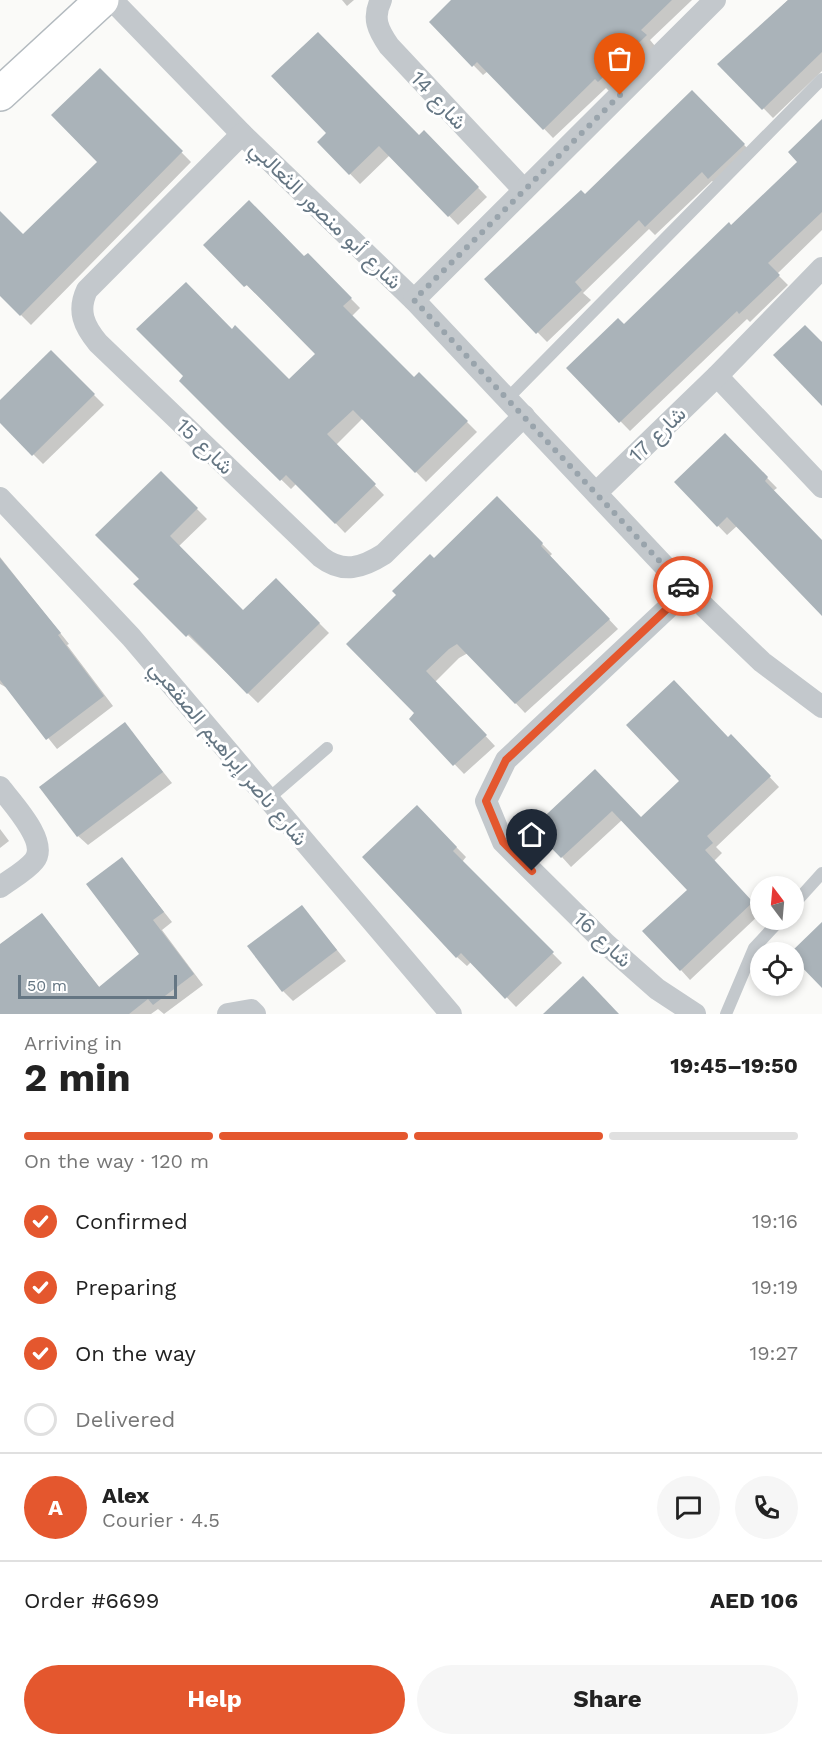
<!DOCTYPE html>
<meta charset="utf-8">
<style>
:root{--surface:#fff;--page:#f6f6f6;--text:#222;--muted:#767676;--line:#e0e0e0;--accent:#e4572e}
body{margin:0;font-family:"Work Sans",Vazirmatn,sans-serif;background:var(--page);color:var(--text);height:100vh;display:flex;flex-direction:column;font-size:22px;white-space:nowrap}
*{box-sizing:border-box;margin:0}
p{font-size:20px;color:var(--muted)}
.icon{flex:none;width:33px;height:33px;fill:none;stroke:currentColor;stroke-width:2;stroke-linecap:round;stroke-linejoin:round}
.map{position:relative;height:1014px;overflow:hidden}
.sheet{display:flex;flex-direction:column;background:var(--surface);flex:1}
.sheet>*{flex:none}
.needle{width:39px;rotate:344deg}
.buttons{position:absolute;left:750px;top:876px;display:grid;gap:12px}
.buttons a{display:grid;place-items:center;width:54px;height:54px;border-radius:50%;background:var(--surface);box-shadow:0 3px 9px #0003;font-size:30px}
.scale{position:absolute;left:18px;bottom:15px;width:159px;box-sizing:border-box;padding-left:6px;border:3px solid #657683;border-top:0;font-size:16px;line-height:21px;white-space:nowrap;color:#657683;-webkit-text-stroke:4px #fff;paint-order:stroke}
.pin{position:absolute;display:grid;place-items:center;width:51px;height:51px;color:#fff;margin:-62px -26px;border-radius:50% 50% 50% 0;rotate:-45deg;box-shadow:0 0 6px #0007}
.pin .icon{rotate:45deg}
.courier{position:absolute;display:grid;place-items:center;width:60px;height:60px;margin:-30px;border:4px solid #e4572e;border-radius:50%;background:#fff;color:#222;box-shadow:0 2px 8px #0007}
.headline em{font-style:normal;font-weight:700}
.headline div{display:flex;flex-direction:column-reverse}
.headline{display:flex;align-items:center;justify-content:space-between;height:102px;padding:0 24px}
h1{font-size:39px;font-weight:700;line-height:45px}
.bar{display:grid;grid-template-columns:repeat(4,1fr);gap:9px 6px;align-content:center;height:72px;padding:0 24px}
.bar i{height:8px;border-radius:4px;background:var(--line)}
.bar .active{background:var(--accent)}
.bar p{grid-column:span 4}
.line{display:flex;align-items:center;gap:15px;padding:0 24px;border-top:2px solid var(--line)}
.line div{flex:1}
.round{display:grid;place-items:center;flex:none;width:63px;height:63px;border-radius:32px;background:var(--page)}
ol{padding:0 24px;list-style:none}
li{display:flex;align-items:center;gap:18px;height:66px}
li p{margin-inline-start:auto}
li .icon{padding:6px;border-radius:50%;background:var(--accent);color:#fff;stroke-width:4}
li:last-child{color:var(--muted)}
li i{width:33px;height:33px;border:3px solid var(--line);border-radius:50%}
.primary-button{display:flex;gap:12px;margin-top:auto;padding:12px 24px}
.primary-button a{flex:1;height:69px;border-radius:36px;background:var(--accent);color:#fff;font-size:24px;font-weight:700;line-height:69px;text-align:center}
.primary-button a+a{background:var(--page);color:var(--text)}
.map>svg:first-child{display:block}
</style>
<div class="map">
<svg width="822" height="1014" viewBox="0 0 822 1014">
<rect width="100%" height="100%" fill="#fafaf8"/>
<g fill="#0003">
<polygon points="342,0 354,0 347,6"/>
<polygon points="454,0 692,0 650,40 655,46 609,91 606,88 553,138 488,71 483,75 431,22"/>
<polygon points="788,0 822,0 822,71 773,118 720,64"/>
<polygon points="100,70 191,162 31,325 0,294 0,213 23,236 99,162"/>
<polygon points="692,92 753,154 719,187 712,181 655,235 649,229 583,293 591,300 547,342 486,279 585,196"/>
<polygon points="822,120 822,230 777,274 788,285 750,322 747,319 630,431 568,368 625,326 799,162"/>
<polygon points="424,132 487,197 458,225 390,155 360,184 319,142 419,137"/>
<polygon points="205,245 304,258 308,255 360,308 352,316 414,379 419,374 477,432 426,482 363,418 336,445 384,495 345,533 297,483 291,489 236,436 185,376 232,331 289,381 318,354"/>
<polygon points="51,352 104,405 43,464 0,421 0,402"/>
<polygon points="725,435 777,488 773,491 822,541 822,614 737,526 727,535 676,482"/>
<polygon points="161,473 207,519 178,547 243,613 276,580 329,633 258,703 135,584 141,579"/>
<polygon points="497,498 552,554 550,556 618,629 525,713 468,653 459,658 435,682 495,746 464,774 411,719 417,713 434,560"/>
<polygon points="0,557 69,644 67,645 113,706 57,749 9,689 0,684"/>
<polygon points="125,724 172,783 88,845 78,836"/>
<polygon points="728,739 741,746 779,787 716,847 722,853 714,861 760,914 690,980 681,970 689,890 622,820 571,867 562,857 595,771 641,818"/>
<polygon points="417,807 466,857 462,862 562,963 516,1007 472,961 467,966 457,957"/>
<polygon points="0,829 9,841 0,848"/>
<polygon points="122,859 172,922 162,930 203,985 164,1014 158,1009 151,1014 0,1014 0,947 42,915 100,988 141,955"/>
<polygon points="302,907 346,961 293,1001 283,991"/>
</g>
<g fill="#aab3b9">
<polygon points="451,0 672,0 641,30 647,35 598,82 595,79 543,130 477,62 472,67 429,22"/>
<polygon points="788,0 822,0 822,52 762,110 717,64"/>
<polygon points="318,32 419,135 424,130 479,187 448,217 379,146 349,175 317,142 326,133 271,76"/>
<polygon points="100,68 183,151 20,316 0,296 0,211 23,234 97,162 51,115"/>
<polygon points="692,90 745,144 708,179 702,172 645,227 639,220 575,282 582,290 536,334 484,279 581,190 585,194"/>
<polygon points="822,119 822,212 768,263 780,275 739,314 737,311 619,423 566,368 618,318 624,324 729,222 731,225 797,162 788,152"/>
<polygon points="249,200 304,256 308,253 352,298 343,306 414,377 419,372 468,421 415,473 353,410 327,434 376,484 335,524 286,475 280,481 225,427 179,381 183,376 136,329 186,282 232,329 235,325 289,379 315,354 247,285 244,287 203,245"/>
<polygon points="805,325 822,342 822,406 773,355"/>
<polygon points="51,350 95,394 32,456 0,423 0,400"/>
<polygon points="725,433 768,477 765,481 822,540 822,616 727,517 717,527 674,482"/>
<polygon points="161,471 198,508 170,536 243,610 276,578 320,623 247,694 189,634 186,637 133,584 139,579 95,535"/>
<polygon points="497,496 543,543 541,546 610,619 515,704 457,644 449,649 426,671 487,735 453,766 409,719 414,713 346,644 396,595 392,591 430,554 434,558"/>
<polygon points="0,558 61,633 58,635 104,696 46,740 0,680"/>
<polygon points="674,680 728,737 731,734 771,776 707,836 713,843 705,850 753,902 680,971 642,931 687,890 612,811 561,858 532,828 595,769 641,817 679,781 626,725"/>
<polygon points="125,722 163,772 77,837 39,787"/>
<polygon points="417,805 457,847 453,851 554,952 505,999 461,953 456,958 362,857"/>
<polygon points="122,857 164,912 153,920 194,974 153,1005 148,999 129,1014 0,1014 0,944 42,913 99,987 139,954 86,884"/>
<polygon points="302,905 337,950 282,992 247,946"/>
<polygon points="822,922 822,988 794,959 794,952 791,952"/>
<polygon points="583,976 619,1014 543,1014"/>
</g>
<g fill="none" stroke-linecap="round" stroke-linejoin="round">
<defs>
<polyline id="secondary" points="0,94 102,0"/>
</defs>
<use href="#secondary" stroke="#b3babf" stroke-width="36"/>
<g stroke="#c3c8cc" stroke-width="12">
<polyline points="507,399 822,79"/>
<polyline points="268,799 327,748"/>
<polyline points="794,904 822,873"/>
<polyline points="726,1014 754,948 780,920"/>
</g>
<g stroke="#c3c8cc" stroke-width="22">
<polyline points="112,0 242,134 414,300 687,590 762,662 822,707"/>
<path d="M 381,0 C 372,18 378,30 389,46 L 524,190"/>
<path d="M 242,134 L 87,290 C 77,311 84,326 98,343 L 321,557 C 343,574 362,568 384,554 L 524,416"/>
<polyline points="414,300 715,0"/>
<polyline points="717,376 822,487"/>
<polyline points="596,493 717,376 822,268"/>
<polyline points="0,498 131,637 451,1014"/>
<polyline points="687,590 506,760 486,801 503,842 606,944 657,989 695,1014"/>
<path d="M 0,787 C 11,802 50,842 34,861 C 26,871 11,879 0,887"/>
<polyline points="228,1014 251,1010 255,1014"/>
</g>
<use href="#secondary" stroke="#fff" stroke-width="33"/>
</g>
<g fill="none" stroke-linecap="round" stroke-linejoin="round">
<polyline stroke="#99a4ac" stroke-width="6" stroke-dasharray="0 10.8" points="620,95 414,300 683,586"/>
<polyline stroke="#e4572e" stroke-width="8" points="532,871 503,842 486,801 506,760 687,590 683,586"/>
</g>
<g text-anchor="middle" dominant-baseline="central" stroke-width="6" stroke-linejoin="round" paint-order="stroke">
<g font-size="21" fill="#657683" stroke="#fff">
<text transform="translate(439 100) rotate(47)">شارع 14</text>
<text transform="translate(326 215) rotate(44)">شارع أبو منصور الثعالبي</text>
<text transform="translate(657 434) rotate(-44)">شارع 17</text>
<text transform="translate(205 446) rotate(44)">شارع 15</text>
<text transform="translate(229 753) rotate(50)">شارع ناصر إبراهيم الصقعبي</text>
<text transform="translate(603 939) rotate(43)">شارع 16</text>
</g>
</g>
</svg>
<div class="buttons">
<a><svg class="needle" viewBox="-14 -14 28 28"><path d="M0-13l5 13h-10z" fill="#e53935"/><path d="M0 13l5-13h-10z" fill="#767676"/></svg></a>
<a><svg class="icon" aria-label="locate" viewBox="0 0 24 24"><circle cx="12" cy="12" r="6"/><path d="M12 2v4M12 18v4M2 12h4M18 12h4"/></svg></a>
</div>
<div class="scale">50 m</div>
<div class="pin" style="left:620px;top:95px;background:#ea580c"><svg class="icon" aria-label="bag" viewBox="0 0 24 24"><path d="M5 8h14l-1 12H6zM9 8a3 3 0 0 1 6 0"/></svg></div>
<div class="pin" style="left:532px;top:871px;background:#1f2937"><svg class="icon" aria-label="home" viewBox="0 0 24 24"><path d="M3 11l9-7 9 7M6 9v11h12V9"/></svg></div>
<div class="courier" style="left:683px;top:586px"><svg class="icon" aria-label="car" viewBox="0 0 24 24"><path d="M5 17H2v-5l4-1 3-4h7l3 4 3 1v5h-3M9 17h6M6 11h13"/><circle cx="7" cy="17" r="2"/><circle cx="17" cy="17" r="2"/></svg></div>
</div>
<section class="sheet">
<div class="headline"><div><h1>2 min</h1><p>Arriving in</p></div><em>19:45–19:50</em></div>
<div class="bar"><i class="active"></i><i class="active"></i><i class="active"></i><i></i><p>On the way · 120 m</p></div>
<ol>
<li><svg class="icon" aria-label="check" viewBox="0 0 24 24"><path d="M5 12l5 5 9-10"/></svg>Confirmed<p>19:16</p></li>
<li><svg class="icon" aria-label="check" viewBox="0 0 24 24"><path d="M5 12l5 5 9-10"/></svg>Preparing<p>19:19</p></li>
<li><svg class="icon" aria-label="check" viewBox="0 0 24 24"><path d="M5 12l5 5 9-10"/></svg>On the way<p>19:27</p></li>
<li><i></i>Delivered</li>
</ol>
<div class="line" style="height:108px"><b class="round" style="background:var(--accent);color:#fff">A</b><div><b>Alex</b><p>Courier · 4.5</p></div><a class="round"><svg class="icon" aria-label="chat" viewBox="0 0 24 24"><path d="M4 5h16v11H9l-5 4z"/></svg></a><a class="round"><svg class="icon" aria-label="phone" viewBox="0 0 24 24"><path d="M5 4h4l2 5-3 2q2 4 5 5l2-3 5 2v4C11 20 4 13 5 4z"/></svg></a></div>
<div class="line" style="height:78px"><div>Order #6699</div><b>AED 106</b></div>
<div class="primary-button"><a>Help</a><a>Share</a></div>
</section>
